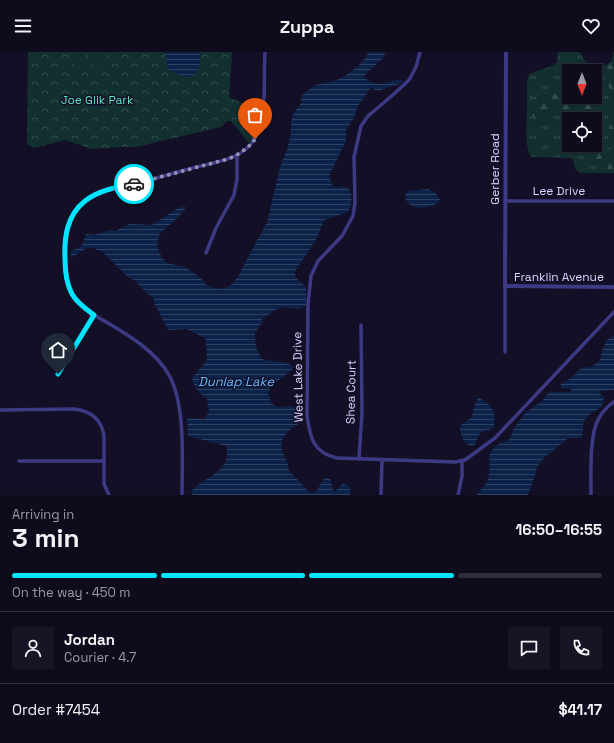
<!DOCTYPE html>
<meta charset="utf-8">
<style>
:root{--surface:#0e0b1c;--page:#171425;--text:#f1f3f6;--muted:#9b9ba3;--line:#2e2b3b;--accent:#00e5ff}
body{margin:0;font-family:"Space Grotesk",sans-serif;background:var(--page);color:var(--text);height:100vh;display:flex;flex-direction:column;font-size:15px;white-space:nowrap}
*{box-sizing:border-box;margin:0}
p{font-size:13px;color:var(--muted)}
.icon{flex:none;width:22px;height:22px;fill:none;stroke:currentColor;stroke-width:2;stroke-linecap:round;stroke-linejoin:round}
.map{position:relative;height:443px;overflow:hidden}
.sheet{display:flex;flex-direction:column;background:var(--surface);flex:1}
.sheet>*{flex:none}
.needle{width:26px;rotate:180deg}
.controls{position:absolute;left:562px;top:12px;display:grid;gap:8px}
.controls a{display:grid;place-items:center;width:40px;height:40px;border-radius:0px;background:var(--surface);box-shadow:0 1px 3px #0004,0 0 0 1px var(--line);font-size:20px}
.pin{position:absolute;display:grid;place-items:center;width:34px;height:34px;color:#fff;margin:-41px -17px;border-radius:50% 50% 50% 0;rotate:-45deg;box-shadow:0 0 4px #0007}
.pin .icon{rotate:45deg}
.courier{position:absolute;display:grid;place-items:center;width:40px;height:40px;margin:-20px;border:3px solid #00e5ff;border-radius:50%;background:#fff;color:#222;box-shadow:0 1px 5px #0007}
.head em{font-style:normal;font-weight:700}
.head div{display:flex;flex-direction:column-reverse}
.head{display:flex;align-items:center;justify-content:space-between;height:68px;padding:0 12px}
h1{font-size:26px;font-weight:700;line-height:30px}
.bar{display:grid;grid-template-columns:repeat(4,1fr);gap:6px 4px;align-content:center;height:48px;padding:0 12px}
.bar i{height:5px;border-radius:3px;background:var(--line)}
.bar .active{background:var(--accent)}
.bar p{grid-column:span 4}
.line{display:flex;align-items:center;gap:10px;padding:0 12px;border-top:1px solid var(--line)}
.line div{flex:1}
.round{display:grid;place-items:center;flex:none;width:42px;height:42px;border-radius:0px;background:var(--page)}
header{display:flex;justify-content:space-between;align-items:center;height:52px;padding:0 12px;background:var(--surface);font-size:18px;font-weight:700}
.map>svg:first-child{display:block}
</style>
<header><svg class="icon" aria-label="menu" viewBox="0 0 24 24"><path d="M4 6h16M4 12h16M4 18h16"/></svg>Zuppa<svg class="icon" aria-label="heart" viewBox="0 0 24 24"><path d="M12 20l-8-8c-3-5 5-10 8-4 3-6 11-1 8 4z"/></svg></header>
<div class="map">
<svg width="614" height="443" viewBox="0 0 614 443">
<defs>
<pattern id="grass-tufts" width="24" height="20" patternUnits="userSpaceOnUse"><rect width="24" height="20" fill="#12302f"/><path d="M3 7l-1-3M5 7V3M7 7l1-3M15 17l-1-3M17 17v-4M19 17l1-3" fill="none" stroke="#344d4e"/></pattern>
<pattern id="forest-firs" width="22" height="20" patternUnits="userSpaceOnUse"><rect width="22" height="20" fill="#12302f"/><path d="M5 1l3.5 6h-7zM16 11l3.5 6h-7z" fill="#344d4e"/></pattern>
<pattern id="park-crowns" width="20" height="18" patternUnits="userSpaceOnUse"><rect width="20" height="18" fill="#12302f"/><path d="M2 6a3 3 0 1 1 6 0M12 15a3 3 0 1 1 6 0" fill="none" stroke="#344d4e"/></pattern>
<pattern id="water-rules" width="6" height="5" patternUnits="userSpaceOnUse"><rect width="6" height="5" fill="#0c2248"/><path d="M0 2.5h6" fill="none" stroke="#2f4163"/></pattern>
</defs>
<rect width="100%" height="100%" fill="#130f26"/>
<path fill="url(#grass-tufts)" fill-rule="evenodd" d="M 558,0 L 580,0 C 586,15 592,12 606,13 L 605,23 L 607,31 L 614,45 L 612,51 L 614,55 L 614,70 L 610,83 L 614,84 L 614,97 L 610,96 L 606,114 L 607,121 L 580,121 L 575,117 L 573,107 L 571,106 L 531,105 C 524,92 527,72 527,57 L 532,61 L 537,75 L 541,74 C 547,66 547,56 558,54 L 561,64 L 567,65 L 573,59 L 584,60 L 596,55 L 602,57 L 607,49 L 601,46 L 595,45 L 595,19 L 569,19 L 569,29 L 554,37 L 549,44 L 545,43 L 537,46 L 527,45 L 527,29 L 529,22 L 554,13 L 557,10 ZM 569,67 L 595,67 L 595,93 L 569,93 Z"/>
<g fill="url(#forest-firs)">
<polygon points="612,0 614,0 614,55 612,51 614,45 607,31 605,23 606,13 612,9 613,3"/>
<path d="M 568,29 L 569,29 L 569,45 L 576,45 L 581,47 C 588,44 600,43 607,49 L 608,53 L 606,57 L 604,58 L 596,55 L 584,60 L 573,59 L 565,66 L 561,64 L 558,54 C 547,56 547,66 541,74 L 537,75 L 532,61 L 527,57 L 527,45 L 537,46 L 545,43 L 549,44 L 553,37 L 561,34 L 563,30 Z"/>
<polygon points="614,70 614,84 610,83 608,79 610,73"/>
<polygon points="610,96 614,97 614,121 607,121 607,115 594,105 593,101 601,97"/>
</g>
<polygon fill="url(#park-crowns)" points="28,0 232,0 229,45 263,60 261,71 251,93 231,69 227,69 221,75 136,95 122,95 92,97 65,88 34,96 27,92"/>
<g fill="#12302f">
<rect x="74" y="0" width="12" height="15"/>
<polygon points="92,0 106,1 104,15 92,13"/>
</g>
<g fill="url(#water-rules)">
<path d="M 165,0 L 200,0 C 202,8 199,26 187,25 C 181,24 175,21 169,18 L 167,13 Z"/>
<path d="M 368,0 L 385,0 L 384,5 L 363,25 C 381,38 382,29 401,28 L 402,31 L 378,39 L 371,36 L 357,55 L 355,64 L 346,78 L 346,89 L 329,124 L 332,133 L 337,136 L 344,134 C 355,139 352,151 348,160 L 324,168 L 317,186 L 294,221 L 298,228 L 306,235 L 306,254 L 298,257 L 284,255 L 277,257 L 262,267 L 262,270 L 255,282 L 256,295 L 262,307 C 272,311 283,307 292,314 L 292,318 C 283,326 272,330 268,341 C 269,344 270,348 271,350 C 282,365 294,340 303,369 C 291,377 277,385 283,401 C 286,408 289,412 289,419 L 310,441 L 315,441 L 325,425 L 330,427 L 334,441 L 342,432 L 348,433 L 350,435 L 350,443 L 192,443 L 191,440 C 204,424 233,420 226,394 L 188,384 L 187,366 L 204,367 L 209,360 L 207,347 C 199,341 194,336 192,326 L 207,308 C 206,300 207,294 205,286 L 187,277 L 168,278 L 154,251 L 154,247 L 144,239 L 136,229 L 128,225 L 104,201 L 93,196 L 87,196 L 70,206 L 71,199 C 85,194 81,194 86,182 L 94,183 L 110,178 L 115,179 L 129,172 L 152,173 L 178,156 L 186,154 L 184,159 L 172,171 L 160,181 L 157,194 L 162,206 L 167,211 L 185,215 L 201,226 L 206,233 L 216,237 L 224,236 L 230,234 L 237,226 L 267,170 L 280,115 L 288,95 L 291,80 L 291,70 L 294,60 L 300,53 L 302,43 L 315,33 L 334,29 L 345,24 L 358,14 L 367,4 Z"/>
<path d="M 428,137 L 436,141 L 440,148 C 432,159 405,159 405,143 L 408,139 Z"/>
<path d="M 614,283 L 614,338 L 600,339 L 599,341 L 604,345 L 602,355 C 595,359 584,364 583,373 C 583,378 583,381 581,386 L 568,386 L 544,406 L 538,414 L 528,443 L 477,443 C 479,437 485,435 487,430 C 490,422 490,411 489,403 L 495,394 L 510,387 L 514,376 L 525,361 L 543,348 L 549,340 L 571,340 L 571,337 L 561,336 L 561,332 L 571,326 L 581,316 L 593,314 L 600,308 C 602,299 604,287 614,283 Z"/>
<path d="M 478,345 C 493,354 496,358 494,376 L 480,381 L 474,394 C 464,395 460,382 460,374 L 472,365 L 474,355 Z"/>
</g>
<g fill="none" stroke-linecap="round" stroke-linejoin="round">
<g stroke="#3d3a85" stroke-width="3.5">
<path d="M 420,0 L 416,15 L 409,28 L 394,42 L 368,64 L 361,74 L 354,105 L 355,151 L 353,164 L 342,184 L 318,209 L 311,224 L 308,252 L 307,364 C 310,385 313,401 337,406 L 455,410 L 465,408 L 495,386 L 614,260"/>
<polyline points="505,149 614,149"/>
<polyline points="206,201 216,176 234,143 237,127 237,103"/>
<polyline points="505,234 505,300"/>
<polyline points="58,322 94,263"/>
<path d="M 0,358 L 74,357 C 91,359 101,367 104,383 L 104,432 L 109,443"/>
<polyline points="359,407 362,360 361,273"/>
<polyline points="19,409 104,409"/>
<path d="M 182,443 C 182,408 186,354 169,323 C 156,300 130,284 108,271 C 95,264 79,255 72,242 C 65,230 65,218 65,205 C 64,199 64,193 65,187 C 71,140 113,137 150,128 C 167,123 184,118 201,114 C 221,109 244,106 255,86 C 268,63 263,26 265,0"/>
<polyline points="381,443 382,408"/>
<polyline points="458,443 462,424 462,409"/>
<path d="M 591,443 C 591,423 589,382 599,366 C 603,359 608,354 614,350"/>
</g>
<polyline stroke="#3d3a85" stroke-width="4" points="506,0 505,234 614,235"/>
</g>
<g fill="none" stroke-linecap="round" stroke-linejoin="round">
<path stroke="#948fb3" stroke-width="4" stroke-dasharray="0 7.2" d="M 134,132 L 228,107 C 239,102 248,97 255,87"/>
<path stroke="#00e5ff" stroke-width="5" d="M 58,322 L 94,263 C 86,257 77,251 72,242 C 66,231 65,219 65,207 C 64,185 67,163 85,149 C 99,138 118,135 134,132"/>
</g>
<g text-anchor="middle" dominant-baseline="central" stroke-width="3" stroke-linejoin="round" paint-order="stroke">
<g font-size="12" fill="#5fe0c0" stroke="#130f26">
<text x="97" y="48">Joe Glik Park</text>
</g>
<g font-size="12" fill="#d9d4ff" stroke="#130f26">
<text transform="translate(495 117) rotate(-90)">Gerber Road</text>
<text x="559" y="139">Lee Drive</text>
<text x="559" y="225">Franklin Avenue</text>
<text transform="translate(298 325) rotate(-91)">West Lake Drive</text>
<text transform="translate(351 340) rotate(-89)">Shea Court</text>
</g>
<g font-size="13" font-style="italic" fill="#62b6ff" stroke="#130f26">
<text x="236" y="329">Dunlap Lake</text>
</g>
</g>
</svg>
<div class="controls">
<a><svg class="needle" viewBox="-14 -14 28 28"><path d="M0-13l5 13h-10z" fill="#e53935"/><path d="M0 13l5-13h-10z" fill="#9b9ba3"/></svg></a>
<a><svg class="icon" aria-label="locate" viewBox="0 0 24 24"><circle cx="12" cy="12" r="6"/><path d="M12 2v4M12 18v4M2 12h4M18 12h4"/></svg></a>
</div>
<div class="pin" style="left:255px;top:87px;background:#ea580c"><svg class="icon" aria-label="bag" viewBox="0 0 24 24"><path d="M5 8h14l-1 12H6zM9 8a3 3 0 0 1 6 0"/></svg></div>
<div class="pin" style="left:58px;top:322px;background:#1f2937"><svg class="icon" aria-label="home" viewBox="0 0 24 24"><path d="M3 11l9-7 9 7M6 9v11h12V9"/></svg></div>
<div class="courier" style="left:134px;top:132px"><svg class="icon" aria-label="car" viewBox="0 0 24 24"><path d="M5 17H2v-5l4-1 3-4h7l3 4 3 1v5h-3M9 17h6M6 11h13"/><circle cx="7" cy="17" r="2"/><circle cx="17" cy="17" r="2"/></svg></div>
</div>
<section class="sheet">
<div class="head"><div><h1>3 min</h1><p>Arriving in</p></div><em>16:50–16:55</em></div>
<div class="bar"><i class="active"></i><i class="active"></i><i class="active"></i><i></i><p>On the way · 450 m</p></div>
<div class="line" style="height:72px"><a class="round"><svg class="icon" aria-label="person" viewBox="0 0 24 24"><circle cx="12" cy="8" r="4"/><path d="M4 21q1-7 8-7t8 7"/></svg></a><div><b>Jordan</b><p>Courier · 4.7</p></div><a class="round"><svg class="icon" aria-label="chat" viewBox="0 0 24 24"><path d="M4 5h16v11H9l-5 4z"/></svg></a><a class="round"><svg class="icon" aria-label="phone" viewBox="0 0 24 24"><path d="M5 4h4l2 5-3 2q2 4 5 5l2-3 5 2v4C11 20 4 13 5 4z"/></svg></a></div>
<div class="line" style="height:52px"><div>Order #7454</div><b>$41.17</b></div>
</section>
